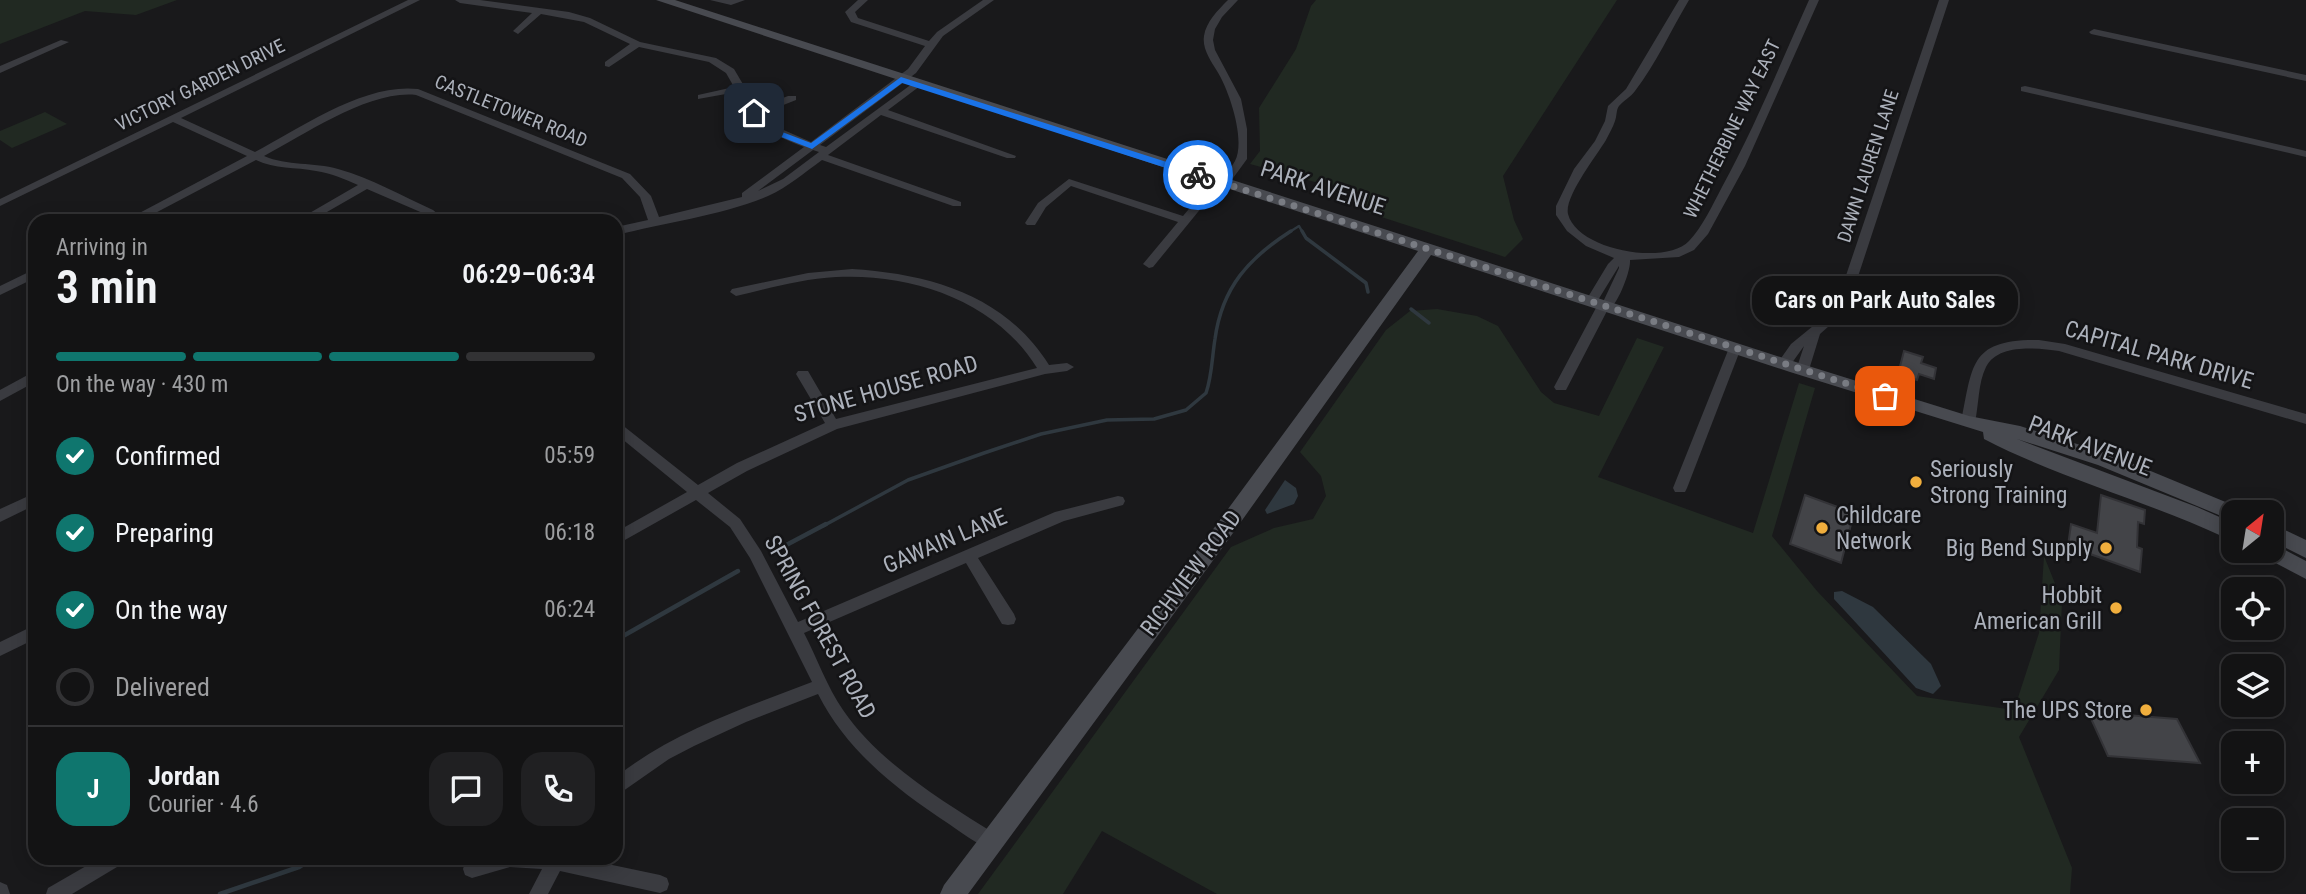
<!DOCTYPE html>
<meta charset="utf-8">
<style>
:root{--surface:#131314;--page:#202022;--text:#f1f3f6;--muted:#9d9ea0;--line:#323234;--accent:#0f766e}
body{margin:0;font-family:"Roboto Condensed",sans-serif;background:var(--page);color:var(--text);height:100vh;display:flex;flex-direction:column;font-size:26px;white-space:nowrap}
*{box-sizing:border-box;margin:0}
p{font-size:23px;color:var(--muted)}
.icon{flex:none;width:38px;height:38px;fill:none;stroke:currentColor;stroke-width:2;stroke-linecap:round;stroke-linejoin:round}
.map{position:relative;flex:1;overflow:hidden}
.panel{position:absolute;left:28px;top:214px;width:595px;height:651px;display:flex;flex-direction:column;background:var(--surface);border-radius:21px;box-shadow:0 4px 18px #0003,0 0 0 2px var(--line)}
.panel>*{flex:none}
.needle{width:46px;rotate:30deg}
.buttons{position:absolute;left:2221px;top:500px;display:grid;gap:14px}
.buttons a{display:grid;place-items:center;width:63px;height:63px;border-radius:14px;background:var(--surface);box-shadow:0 4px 18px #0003,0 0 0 2px var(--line);font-size:35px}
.pin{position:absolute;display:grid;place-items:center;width:60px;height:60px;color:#fff;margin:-30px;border-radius:14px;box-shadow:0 4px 10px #0006}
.courier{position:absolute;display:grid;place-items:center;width:70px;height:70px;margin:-35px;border:5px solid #1a73e8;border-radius:50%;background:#fff;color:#222;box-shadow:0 2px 9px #0007}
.bubble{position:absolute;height:49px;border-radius:21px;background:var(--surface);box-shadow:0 4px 18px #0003,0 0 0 2px var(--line);font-size:23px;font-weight:600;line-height:49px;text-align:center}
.summary em{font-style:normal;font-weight:600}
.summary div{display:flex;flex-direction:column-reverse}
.summary{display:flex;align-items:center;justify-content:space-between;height:119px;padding:0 28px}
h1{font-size:46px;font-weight:600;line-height:52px}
.bar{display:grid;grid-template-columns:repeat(4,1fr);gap:10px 7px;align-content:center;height:84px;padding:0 28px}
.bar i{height:9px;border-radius:5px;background:var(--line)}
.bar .selected{background:var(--accent)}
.bar p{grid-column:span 4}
.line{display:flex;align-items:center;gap:18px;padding:0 28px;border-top:2px solid var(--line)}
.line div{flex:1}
.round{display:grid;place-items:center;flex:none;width:74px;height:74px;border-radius:21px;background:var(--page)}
ol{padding:0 28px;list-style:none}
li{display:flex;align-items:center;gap:21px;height:77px}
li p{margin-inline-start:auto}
li .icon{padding:7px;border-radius:50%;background:var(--accent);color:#fff;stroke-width:4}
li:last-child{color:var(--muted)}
li i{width:38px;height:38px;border:4px solid var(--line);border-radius:50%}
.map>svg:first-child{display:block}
</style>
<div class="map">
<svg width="2306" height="894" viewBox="0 0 2306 894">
<rect width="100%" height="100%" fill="#19191b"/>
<g fill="#212922">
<polygon points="0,0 177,0 136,15 85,11 0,44"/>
<polygon points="1316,0 1617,0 1503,176 1514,220 1523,239 1505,257 1369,213 1322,184 1250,164 1260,151 1259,108 1296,49 1311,6"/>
<polygon points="45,112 67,124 12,148 0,140 0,131"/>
<polygon points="1437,309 1477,316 1498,326 1541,392 1554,403 1599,416 1637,338 1664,347 1598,477 1753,533 1799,383 1815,388 1772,536 1817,591 1917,696 2014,710 2039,633 2044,556 2062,601 2059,670 2019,737 2072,868 2070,894 1217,894 1102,831 1063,894 978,894 1231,547 1274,528 1313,519 1326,496 1321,476 1300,452 1386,330 1410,311"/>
</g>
<g fill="#2f383f">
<polygon points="1285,480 1296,488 1298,496 1294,504 1267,514 1265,510"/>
<polygon points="1842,591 1873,607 1931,664 1941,686 1933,694 1916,688 1834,599 1834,592"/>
</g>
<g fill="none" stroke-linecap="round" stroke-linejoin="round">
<polyline stroke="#2f383f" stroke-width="2.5" points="1288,233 1299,226 1303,233"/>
<g stroke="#2f383f" stroke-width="3.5">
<polyline points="1302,231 1306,238 1366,283 1368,292"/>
<polyline points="1411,309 1429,323"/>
<path d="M 823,526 L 908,480 L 984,453 L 1041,434 L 1107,420 L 1154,419 L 1186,410 L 1206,393 C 1212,376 1212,357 1215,339 C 1222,287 1249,258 1291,231"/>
</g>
<g stroke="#2f383f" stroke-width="4.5">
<polyline points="775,551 826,524"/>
<polyline points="616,640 738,571"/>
<polyline points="220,894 299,867 313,858"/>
</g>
</g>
<g fill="#434448" stroke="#333337" stroke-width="2">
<polygon points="1904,351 1923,357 1921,363 1936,368 1934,379 1919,374 1917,380 1898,374"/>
<polygon points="1805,495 1854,513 1841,563 1790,544"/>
<polygon points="2101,495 2145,510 2144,524 2138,522 2137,547 2142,549 2140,572 2068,546 2071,524 2097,533"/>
<polygon points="2088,712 2177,719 2200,763 2108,756"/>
</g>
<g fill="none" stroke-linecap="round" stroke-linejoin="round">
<g fill="#3a3b40" fill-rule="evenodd">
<path d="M 408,0 L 420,0 L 181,118 L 255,152 C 302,127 364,83 418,89 L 630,174 L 651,196 L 659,217 L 742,197 L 742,193 L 804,147 C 767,133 757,127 737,92 L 698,99 L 698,95 L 734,87 L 726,73 L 709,62 L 639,47 L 609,67 L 605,66 L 605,62 L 630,44 L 584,22 L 541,14 L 518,34 L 513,31 L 532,13 L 460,3 L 455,0 L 480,0 L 569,12 L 590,18 L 640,42 L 716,58 L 734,69 L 757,108 L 788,96 L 796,96 L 796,100 L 761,114 L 770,124 L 811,142 L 908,69 L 925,46 L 851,22 L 845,12 L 858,0 L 868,0 L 855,12 L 858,18 L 929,41 L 937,32 L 983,0 L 994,0 L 943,36 L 916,73 L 820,145 L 826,147 L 916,81 L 920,82 L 920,86 L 888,110 L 1016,156 L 1015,158 L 1007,158 L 881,115 L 828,155 L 961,202 L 961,206 L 953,206 L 822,160 C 804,173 788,187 768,196 C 723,215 664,223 616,235 L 616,227 L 648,220 L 640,197 L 622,178 L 416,95 C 369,90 306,134 264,156 C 287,166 314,162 338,169 C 371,178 402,196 433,210 L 445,220 L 433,220 L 425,214 L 367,189 L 313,220 L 300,220 L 301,218 L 358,185 C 344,179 331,173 316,171 C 295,167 275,169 256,160 L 142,220 L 129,220 L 130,218 L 247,156 L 173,122 L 0,206 L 0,199 ZM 813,150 L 819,152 L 783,179 L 758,191 Z"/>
<polygon points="710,0 745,0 731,5"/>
<path d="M 1228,0 L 1238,0 L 1222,17 L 1215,29 L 1213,40 L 1215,50 L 1241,99 L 1247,129 L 1247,159 L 1228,185 L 1220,185 L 1153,267 L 1149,268 L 1143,264 L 1178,222 L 1071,186 L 1046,207 L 1035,225 L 1027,225 L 1025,223 L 1038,203 L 1069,179 L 1183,216 L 1214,179 L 1222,179 C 1226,173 1232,167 1235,161 C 1246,140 1229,90 1217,71 C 1211,61 1202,49 1204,36 C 1206,22 1218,10 1228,0 Z"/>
<path d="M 1679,0 L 1689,0 C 1671,30 1656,64 1635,91 C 1631,97 1624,100 1619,106 C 1616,110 1617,116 1615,121 C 1613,127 1609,134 1606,140 C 1597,155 1564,197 1568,214 C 1577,250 1665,266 1689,241 C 1703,226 1712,206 1722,187 C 1755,127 1781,62 1809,0 L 1819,0 L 1745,166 L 1708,234 L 1694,250 L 1679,257 L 1630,260 C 1631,271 1617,307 1607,311 L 1566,390 L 1556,390 L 1554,387 L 1597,306 L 1603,302 L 1619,268 L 1619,266 L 1595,305 L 1587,305 L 1585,302 L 1608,264 L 1614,258 L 1586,246 L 1567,231 L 1556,215 L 1556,206 L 1574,169 L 1595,141 L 1605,121 L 1608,106 L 1626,89 Z"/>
<polygon points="1939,0 1949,0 1847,310 1820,334 1808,373 1803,374 1796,370 1804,346 1789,367 1779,367 1777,364 1791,344 1835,308"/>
<polygon points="2094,29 2306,75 2306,81 2091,34 2089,32"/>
<polygon points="61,40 69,42 0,73 0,66"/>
<polygon points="2025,86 2306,151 2306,157 2021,91 2021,87"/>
<polygon points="35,269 35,278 0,295 0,286"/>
<path d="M 852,269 C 930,274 1005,295 1049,365 L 1067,363 L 1074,367 L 1067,371 L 1045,374 L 837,429 L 747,471 L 708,493 L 740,519 L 761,551 L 798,622 L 1055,512 L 1118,496 L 1123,497 L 1125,501 L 1123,505 L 1064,521 L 978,558 L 1014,614 L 1016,619 L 1014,624 L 1008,625 L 1002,624 L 966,563 L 804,633 C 817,658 827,687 843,710 C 879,763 944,802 997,835 L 1000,841 L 997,847 L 991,849 C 976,844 962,833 949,824 C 897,790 846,750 818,694 L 746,722 L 694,746 L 669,759 L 616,796 L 616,777 C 674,731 744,708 812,682 L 750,558 L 730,527 L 696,500 L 616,545 L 616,532 L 687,492 L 616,434 L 616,422 L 621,424 L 698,485 L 737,463 L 825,423 L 796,374 L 798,371 L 808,371 L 836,419 L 1037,368 C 996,301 912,273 836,277 C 802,279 769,288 736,296 L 730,292 L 732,289 L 808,273 Z"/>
<path d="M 2039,340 L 2065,344 L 2306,414 L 2306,424 L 2059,351 C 2038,348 1998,343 1986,367 C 1978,383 1979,404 1975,422 L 1973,425 L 1963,425 L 1961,422 C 1973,365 1969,339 2039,340 Z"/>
<polygon points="1735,344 1741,348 1687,488 1685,492 1675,492 1673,488 1729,348"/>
<polygon points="35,371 35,382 0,401 0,390"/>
<polygon points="35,493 35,505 0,522 0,509"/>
<polygon points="35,625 35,639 0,656 0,642"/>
<polygon points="100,858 125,858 122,864 72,894 46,894 48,888"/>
<polygon points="482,858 579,858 660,875 667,878 669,884 667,890 660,893 560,871 548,894 529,894 542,869 510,867 472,878 465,875 463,869 465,863"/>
<polygon points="0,882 7,885 10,894 0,894"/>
</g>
<g fill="#484a50" fill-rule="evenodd">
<path d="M 656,0 L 675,0 L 1802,364 L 1969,416 L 2020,426 L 2112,455 L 2240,508 L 2243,513 L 2233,513 L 2233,521 L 2226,518 L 2098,465 L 2017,439 L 2197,507 L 2233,523 L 2233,540 L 2226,538 C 2147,501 2061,479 1984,439 L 1983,432 L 1790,372 L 1431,255 L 1228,540 L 968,894 L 940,894 L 944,885 L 1214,528 L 1418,251 Z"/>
<polygon points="2272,524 2306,540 2306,558 2272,541"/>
<polygon points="2272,543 2306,561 2306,579 2264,557 2261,551 2272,551"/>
</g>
</g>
<polygon fill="#1a73e8" points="901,77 1201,173 1202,175 1194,177 902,83 812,149 771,133 750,113 757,111 777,130 811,143"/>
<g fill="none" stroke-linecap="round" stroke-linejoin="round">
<polyline stroke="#797c83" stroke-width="7" stroke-dasharray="0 12.6" points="1198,175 1885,396"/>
</g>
<g fill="#f0ae3d" stroke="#141416" stroke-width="2.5">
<circle cx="1916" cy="482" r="7"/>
<circle cx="1822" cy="528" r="7"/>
<circle cx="2106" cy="548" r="7"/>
<circle cx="2116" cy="608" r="7"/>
<circle cx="2146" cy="710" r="7"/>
</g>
<g text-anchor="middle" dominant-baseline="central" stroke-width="5" stroke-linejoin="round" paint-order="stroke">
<g font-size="19" fill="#acb1bb" stroke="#141416">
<text transform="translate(200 85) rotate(-26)">VICTORY GARDEN DRIVE</text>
<text transform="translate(511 111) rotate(22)">CASTLETOWER ROAD</text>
<text transform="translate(1732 129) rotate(-64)">WHETHERBINE WAY EAST</text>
<text transform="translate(1868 166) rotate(-72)">DAWN LAUREN LANE</text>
</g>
<g font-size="23" fill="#acb1bb" stroke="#141416">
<text transform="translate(1323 188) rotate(18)">PARK AVENUE</text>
<text transform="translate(2159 355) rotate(16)">CAPITAL PARK DRIVE</text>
<text transform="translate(886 389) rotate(-16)">STONE HOUSE ROAD</text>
<text transform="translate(2090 446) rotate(21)">PARK AVENUE</text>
<text transform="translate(945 541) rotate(-23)">GAWAIN LANE</text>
<text transform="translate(1191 573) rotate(-53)">RICHVIEW ROAD</text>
<text transform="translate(820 627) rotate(61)">SPRING FOREST ROAD</text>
</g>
<g font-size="23" fill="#acb1bb" stroke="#141416" text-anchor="end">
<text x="1930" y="469" text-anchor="start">Seriously<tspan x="1930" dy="26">Strong Training</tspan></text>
<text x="1836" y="515" text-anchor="start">Childcare<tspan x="1836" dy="26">Network</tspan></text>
<text x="2092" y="548">Big Bend Supply</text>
<text x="2102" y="595">Hobbit<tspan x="2102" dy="26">American Grill</tspan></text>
<text x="2132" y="710">The UPS Store</text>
</g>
</g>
</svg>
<div class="buttons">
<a><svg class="needle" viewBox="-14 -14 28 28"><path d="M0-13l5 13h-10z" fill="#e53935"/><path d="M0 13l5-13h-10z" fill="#9d9ea0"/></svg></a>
<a><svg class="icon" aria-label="locate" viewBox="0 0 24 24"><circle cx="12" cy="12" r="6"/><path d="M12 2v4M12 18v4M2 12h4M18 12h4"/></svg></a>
<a><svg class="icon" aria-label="layers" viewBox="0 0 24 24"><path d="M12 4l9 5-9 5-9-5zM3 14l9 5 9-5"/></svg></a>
<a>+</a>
<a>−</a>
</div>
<div class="pin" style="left:1885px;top:396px;background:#ea580c"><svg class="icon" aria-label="bag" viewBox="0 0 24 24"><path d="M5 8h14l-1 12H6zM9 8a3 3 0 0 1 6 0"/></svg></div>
<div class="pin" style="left:754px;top:113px;background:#1f2937"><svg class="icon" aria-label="home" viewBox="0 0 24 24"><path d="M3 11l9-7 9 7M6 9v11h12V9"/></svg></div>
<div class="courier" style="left:1198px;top:175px"><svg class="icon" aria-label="bike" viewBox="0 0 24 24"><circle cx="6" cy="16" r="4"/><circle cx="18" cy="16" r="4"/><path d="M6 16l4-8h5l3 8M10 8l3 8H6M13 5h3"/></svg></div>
<div class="bubble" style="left:1752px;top:276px;width:266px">Cars on Park Auto Sales</div>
<section class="panel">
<div class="summary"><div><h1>3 min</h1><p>Arriving in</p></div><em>06:29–06:34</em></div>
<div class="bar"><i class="selected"></i><i class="selected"></i><i class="selected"></i><i></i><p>On the way · 430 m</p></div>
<ol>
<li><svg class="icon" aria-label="check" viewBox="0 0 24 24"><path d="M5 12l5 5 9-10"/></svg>Confirmed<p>05:59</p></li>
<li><svg class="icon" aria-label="check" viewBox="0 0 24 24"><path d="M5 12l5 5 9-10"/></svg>Preparing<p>06:18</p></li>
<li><svg class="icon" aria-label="check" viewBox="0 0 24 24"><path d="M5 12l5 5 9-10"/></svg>On the way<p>06:24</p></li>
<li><i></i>Delivered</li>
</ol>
<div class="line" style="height:126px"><b class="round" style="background:var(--accent);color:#fff">J</b><div><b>Jordan</b><p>Courier · 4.6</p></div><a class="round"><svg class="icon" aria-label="chat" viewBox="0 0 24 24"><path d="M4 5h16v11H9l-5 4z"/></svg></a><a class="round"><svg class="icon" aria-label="phone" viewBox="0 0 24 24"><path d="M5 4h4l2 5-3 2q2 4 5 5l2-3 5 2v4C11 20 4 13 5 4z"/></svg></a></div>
</section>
</div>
